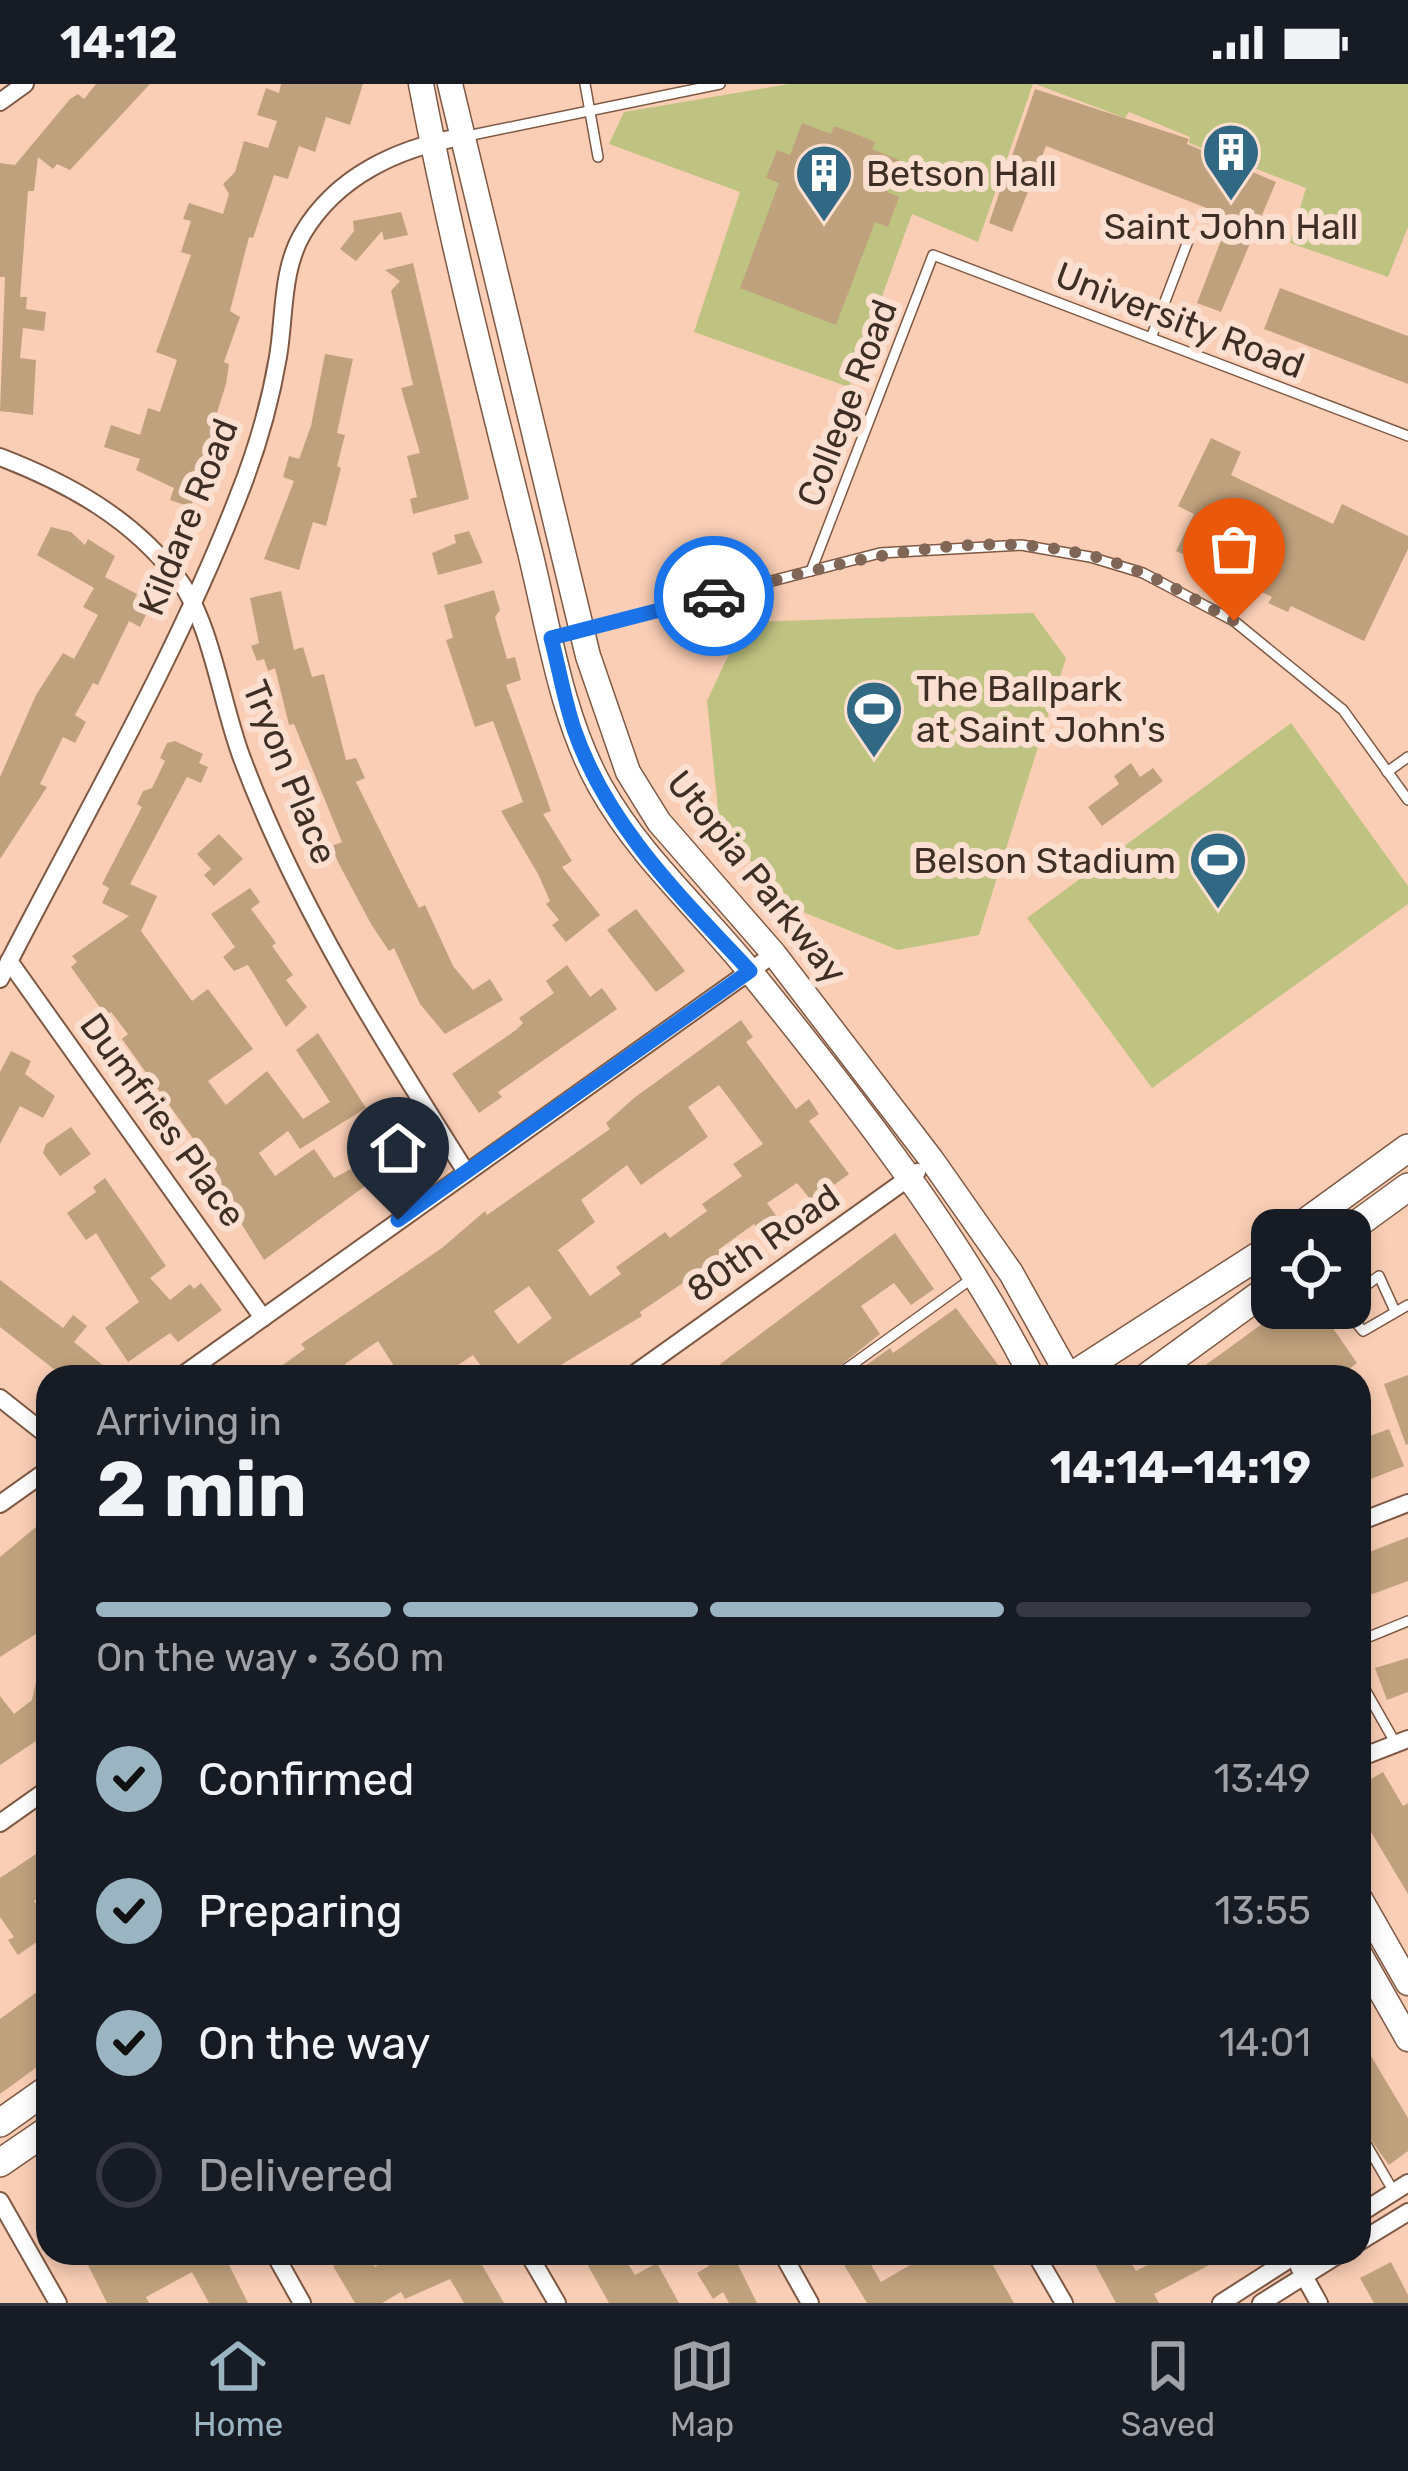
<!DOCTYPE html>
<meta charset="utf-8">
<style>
:root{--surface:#171b24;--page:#242831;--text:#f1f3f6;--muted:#9ea1a6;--line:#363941;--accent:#9bb4c2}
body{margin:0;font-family:Rubik,sans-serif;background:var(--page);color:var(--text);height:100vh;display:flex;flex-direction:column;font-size:45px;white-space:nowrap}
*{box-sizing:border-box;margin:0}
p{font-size:39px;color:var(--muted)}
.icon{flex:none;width:66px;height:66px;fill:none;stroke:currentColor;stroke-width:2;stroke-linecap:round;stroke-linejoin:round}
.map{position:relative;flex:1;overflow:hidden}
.side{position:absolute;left:36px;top:1281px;width:1335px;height:900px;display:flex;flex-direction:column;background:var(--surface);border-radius:36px;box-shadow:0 6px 18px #0003}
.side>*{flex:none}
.controls{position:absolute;left:1251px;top:1125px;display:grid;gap:24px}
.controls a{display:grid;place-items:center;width:120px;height:120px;border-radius:24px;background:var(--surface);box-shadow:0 6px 18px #0003;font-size:60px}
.pin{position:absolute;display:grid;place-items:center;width:102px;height:102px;color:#fff;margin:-123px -51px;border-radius:50% 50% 50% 0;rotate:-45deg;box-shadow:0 0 12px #0007}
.pin .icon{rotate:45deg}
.courier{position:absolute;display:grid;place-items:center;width:120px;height:120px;margin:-60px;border:9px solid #1a73e8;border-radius:50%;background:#fff;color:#222;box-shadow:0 3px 15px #0007}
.overview em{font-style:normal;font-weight:700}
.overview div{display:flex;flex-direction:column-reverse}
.overview{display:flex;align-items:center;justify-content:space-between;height:204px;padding:0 60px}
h1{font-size:78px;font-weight:700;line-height:90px}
.bar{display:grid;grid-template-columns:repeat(4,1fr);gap:18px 12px;align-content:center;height:144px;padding:0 60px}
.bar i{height:15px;border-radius:9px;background:var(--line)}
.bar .active{background:var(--accent)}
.bar p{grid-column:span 4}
ol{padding:0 60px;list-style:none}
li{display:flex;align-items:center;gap:36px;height:132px}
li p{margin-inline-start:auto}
li .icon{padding:12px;border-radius:50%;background:var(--accent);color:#111;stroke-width:4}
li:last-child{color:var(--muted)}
li i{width:66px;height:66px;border:6px solid var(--line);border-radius:50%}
.status{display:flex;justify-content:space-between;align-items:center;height:84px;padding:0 60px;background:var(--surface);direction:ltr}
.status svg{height:33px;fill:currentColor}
.menu{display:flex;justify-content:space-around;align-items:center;height:168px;border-top:3px solid var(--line);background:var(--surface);font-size:33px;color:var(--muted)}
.menu a{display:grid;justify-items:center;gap:6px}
.menu .active{color:var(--accent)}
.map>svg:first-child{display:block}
</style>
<div class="status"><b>14:12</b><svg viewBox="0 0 49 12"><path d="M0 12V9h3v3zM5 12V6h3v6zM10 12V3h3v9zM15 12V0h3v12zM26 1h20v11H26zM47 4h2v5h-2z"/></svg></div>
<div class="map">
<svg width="1408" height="2219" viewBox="0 0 1408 2219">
<rect width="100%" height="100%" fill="#faceb5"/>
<g fill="#bfc381">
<polygon points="789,0 1033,0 978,158 912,130 849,303 694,248 740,108 609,60 624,28"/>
<polygon points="1035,0 1408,0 1408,143 1388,193 1290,159 1306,104 1189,59 1190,53 1129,28 1125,34"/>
<polygon points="1033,529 1066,574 979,851 898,866 783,820 719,735 707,617 744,538"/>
<polygon points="1291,639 1408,802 1408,820 1152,1004 1027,834"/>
</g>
<g fill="#c0a17d" fill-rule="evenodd">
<polygon points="96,0 150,0 70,86 57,80 53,85 38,73 34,107 28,107 20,213 27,213 26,225 46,228 44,247 23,244 20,274 36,276 33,331 0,327 5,193 0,193 0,79 15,81 70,15 78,10 84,15"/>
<polygon points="281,0 363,0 350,41 326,33 315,68 299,62 288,95 274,91 253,154 249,153 230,227 240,233 224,278 229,280 226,300 216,332 221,333 191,423 170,416 174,404 136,386 140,375 104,363 111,341 140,351 148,324 160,328 177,276 156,268 191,171 181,168 191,137 183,135 189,119 223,130 229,110 223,100 235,88 244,57 268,64 277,37 257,31 266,4 279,9"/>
<polygon points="1035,5 1189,55 1187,60 1276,98 1221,228 1197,219 1230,133 1046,62 1012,148 989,139"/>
<polygon points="802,39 831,50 834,42 856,50 875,58 872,65 899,76 887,108 899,113 888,143 875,138 836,241 740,204 779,99 766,94 777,66 790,71"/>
<polygon points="401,128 408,151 384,156 382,147 356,177 340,165 354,147 353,137"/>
<polygon points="413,179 469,415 413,430 410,415 417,413 407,372 420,369 401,304 413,301 391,207 400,197 385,186"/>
<polygon points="1280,204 1408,252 1408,300 1264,245"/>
<polygon points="325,270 353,275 337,349 345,351 337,382 341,384 326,442 313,438 299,486 264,475 294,397 283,393 289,372 299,375 311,342"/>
<polygon points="1211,354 1241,368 1231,391 1333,440 1342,420 1408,452 1408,465 1364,557 1291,522 1288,528 1268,519 1272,513 1176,467 1194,430 1178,422"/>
<polygon points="51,443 71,448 85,461 88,455 115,472 105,493 137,510 133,519 148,527 140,543 129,537 98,601 93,599 75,631 86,638 75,659 63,653 40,700 47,703 0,775 0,693 36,611 63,569 74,575 98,531 83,523 94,504 37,471"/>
<polygon points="469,447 483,479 438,491 432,469 456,459 454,451"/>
<polygon points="494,506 500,526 495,533 507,575 515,573 521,596 506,601 551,727 543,730 572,777 562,783 600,831 566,858 552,841 559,836 546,820 550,817 538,790 501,727 523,718 493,637 475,643 446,556 453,554 444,521"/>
<polygon points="281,507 294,566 303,563 312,593 324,590 346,676 356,674 365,694 356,698 405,797 419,824 425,821 453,882 473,906 490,895 503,916 445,950 420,920 394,864 389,867 371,840 339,780 331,762 342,758 294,640 289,641 275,584 268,587 264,575 257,577 251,562 259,559 250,514"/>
<polygon points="175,657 203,670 199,679 208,683 201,699 187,693 130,800 157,812 141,847 192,917 208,905 253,965 208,997 226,1021 267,987 303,1035 330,1018 296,966 318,949 366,1024 300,1065 288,1047 259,1069 275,1092 314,1065 334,1094 351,1085 374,1068 367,1059 373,1054 362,1035 379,1025 414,1073 390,1090 387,1086 264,1176 213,1094 217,1088 122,955 128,950 111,928 106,932 71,883 77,878 72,872 129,832 102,819 109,804 102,800 142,723 137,720 143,707 152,704 165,677 160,674 167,659"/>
<polygon points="1131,679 1140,693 1153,684 1163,697 1102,742 1088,723 1119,700 1114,692"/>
<polygon points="219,750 243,775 214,802 204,791 211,785 197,770"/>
<polygon points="250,804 260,818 251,825 276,859 272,862 293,891 286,896 307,923 286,943 248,881 234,887 223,873 235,863 211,830"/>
<polygon points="636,825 685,887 656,908 607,846"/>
<polygon points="567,881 590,913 602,904 617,925 498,1008 502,1013 479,1029 452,990 516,946 523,939 519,934 554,909 546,897"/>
<path d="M 741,936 L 753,953 L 746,958 L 796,1025 L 809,1015 L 819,1030 L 809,1037 L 849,1090 L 819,1112 L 811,1116 L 797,1099 L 767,1119 L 780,1137 L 762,1151 L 754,1140 L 718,1166 L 721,1170 L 696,1190 L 640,1228 L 642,1232 L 541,1293 L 489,1293 L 473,1271 L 440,1293 L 401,1293 L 378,1257 L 345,1280 L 349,1286 L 339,1293 L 266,1293 L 305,1265 L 301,1260 L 442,1164 L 485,1127 L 487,1131 L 610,1045 L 606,1039 L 634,1014 ZM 719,1001 L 763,1060 L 733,1080 L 742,1092 L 702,1120 L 707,1127 L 670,1154 L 665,1148 L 616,1183 L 621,1190 L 590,1212 L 558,1166 L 595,1138 L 581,1116 L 627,1081 L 641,1101 L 708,1053 L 688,1023 ZM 529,1202 L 552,1234 L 518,1260 L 494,1227 Z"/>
<polygon points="11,967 31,977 25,990 55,1012 43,1034 20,1022 0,1060 0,988"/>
<polygon points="71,1043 91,1070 60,1092 43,1069 46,1060"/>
<polygon points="105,1094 166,1182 150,1194 170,1216 190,1200 194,1205 201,1199 222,1226 178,1258 170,1249 128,1278 105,1244 139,1218 96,1149 86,1156 67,1129 96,1108 93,1103"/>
<polygon points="895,1149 934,1205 911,1221 894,1199 861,1222 880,1250 826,1293 703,1293"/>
<polygon points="0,1196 63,1244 73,1231 87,1242 74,1258 105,1283 97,1293 64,1293 0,1243"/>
<polygon points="956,1224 1007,1293 850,1293 890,1264 893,1269"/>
<polygon points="1284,1224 1319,1224 1357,1279 1338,1293 1303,1293 1296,1284 1283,1293 1189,1293"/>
<polygon points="1408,1291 1408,1360 1406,1361 1384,1300"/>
<polygon points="1389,1345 1404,1382 1363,1398 1359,1356"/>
<polygon points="48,1433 48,1561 39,1548 0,1573 0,1473"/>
<polygon points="1408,1453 1408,1497 1359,1515 1359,1472"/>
<polygon points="42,1571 48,1571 48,1649 0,1681 0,1612 14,1630 32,1616"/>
<polygon points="1408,1574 1408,1608 1387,1616 1375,1584"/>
<polygon points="1383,1688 1403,1722 1408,1719 1408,1810 1359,1728 1359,1702"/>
<polygon points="48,1762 48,1808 34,1817 48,1836 48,1850 18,1871 8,1856 14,1853 0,1833 0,1794"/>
<polygon points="48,1900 48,1975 0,2010 0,1935"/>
<polygon points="1359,1952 1408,2034 1408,2067 1389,2081 1359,2039"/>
<polygon points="82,2169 223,2169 248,2219 209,2219 192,2188 146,2213 149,2219 107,2219"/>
<polygon points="356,2169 366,2169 375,2183 398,2169 475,2169 504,2219 464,2219 450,2195 405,2215 401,2208 382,2219 355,2219 333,2182"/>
<polygon points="581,2169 621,2169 635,2191 657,2179 679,2219 609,2219"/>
<polygon points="702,2169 732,2169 757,2219 729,2219 723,2208 713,2215 697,2189 709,2182"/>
<polygon points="854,2169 860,2175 866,2172 881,2198 917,2177 914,2169 986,2169 1014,2219 867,2219 841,2176"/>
<polygon points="1089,2169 1125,2169 1136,2187 1171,2169 1232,2169 1154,2210 1159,2219 1116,2219"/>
<polygon points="1391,2178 1408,2211 1408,2219 1374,2219 1360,2194"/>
</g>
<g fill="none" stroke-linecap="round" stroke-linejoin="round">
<defs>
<g id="lane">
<polyline points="585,0 598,73"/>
<polyline points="467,52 720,0"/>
<polyline points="1151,254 1188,157"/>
<polyline points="811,487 933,171 1408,352"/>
<polyline points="551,554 880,469 1021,461 1090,473 1143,489 1234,537 1343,626 1408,716"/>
<polyline points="1387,688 1408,673"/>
<polyline points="1350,1213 1379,1192 1395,1227"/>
<polyline points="1344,1224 1363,1247 1408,1221"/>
<polyline points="835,1293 974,1193"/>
<polyline points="1359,1557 1408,1537"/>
<polyline points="1359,1595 1396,1660"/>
<polyline points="1359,2048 1394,2108"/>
</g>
<g id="street">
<polyline points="0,18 25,0"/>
<path d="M 0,373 C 70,400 133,435 179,496 C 212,540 222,624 243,677 C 298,823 383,957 466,1088"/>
<polyline points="9,877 263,1234"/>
<path d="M 0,895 C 81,736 173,580 238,413 C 256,368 270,320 278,273 C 285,232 281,186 303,149 C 337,92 398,64 461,53"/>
<polyline points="180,1293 774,870"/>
<polyline points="630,1293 917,1088"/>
<polyline points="0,1314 48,1352"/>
<polyline points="0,1420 48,1386"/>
<polyline points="1359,1438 1408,1419"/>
<polyline points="1359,1674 1408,1655"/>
<polyline points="0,1739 48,1705"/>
<polyline points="0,2117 58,2219"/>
<polyline points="1359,2130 1408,2099"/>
<polyline points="1359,2158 1408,2128"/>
<polyline points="274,2169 302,2219"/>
<polyline points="528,2169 557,2219"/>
<polyline points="782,2169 810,2219"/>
<polyline points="1035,2169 1064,2219"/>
<polyline points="1299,2183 1319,2219"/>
<polyline points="1221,2219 1299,2169"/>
<polyline points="1261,2219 1341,2169"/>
</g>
<g id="secondary">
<path d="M 421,0 C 451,157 491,313 530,468 C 549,545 561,632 600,702 C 641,775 702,827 753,891 C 855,1017 958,1149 1032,1293"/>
<polyline points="450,0 588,572 628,688 659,738 774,870 931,1075 1011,1189 1069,1293"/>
<polyline points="1359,1813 1408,1899"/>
<polyline points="1359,1869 1408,1955"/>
</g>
<g id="primary">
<polyline points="1295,1146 1408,1064"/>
<polyline points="1349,1146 1408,1103"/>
<polyline points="1070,1293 1272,1163"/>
<polyline points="1147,1293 1272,1202"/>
<polyline points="0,2039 48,2005"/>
<polyline points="0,2079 48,2046"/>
</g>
</defs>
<use href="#lane" stroke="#7f5943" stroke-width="12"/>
<use href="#street" stroke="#7f5943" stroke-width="20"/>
<use href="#secondary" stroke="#7f5943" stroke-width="27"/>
<use href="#primary" stroke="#7f5943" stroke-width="30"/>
<use href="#lane" stroke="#fff" stroke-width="9"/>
<use href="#street" stroke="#fff" stroke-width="16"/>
<use href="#secondary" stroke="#fff" stroke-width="24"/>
<use href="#primary" stroke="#fff" stroke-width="27"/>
</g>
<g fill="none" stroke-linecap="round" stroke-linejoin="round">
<path stroke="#806657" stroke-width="12" stroke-dasharray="0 21.6" d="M 714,512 C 853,476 1005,429 1145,490 C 1176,503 1205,522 1234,537"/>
<path stroke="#1a73e8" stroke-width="15" d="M 398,1136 L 750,887 C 682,814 607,742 574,645 C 564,615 559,584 551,554 L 714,512"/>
</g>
<defs>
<symbol id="building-pin" viewBox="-11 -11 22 30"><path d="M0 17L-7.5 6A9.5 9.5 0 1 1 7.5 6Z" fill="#316883" stroke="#fbdfd0"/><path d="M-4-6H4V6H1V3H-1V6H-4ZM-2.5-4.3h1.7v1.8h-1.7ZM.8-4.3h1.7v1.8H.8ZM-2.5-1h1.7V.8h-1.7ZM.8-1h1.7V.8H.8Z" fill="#fff"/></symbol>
<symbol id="stadium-pin" viewBox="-11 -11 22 30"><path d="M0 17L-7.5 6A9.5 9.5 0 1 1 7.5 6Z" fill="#316883" stroke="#fbdfd0"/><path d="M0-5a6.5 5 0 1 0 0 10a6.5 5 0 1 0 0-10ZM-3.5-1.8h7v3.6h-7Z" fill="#fff"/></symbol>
</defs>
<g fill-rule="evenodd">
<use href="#building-pin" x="1198" y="35" width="66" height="90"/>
<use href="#building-pin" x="791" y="56" width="66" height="90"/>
<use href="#stadium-pin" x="841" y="592" width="66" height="90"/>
<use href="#stadium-pin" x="1185" y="743" width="66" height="90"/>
</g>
<g text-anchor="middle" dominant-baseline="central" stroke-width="12" stroke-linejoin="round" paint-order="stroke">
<g font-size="36" fill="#3f2e24" stroke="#fbdfd0" text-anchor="start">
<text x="866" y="89">Betson Hall</text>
<text x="1231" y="142" text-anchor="middle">Saint John Hall</text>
<text x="916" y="604">The Ballpark<tspan x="916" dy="41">at Saint John's</tspan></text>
<text x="1176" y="776" text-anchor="end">Belson Stadium</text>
</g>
<g font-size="36" fill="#3f2e24" stroke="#fbdfd0">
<text transform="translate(1180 236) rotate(21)">University Road</text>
<text transform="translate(847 319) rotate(-69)">College Road</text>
<text transform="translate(188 433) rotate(-68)">Kildare Road</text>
<text transform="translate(290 688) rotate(68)">Tryon Place</text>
<text transform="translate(757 793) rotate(51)">Utopia Parkway</text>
<text transform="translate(163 1036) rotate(54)">Dumfries Place</text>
<text transform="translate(763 1159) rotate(-35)">80th Road</text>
</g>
</g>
</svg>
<div class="controls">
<a><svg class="icon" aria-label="locate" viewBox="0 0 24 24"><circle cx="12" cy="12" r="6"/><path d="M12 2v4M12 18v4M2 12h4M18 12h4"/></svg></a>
</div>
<div class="pin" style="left:1234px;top:537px;background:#ea580c"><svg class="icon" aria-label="bag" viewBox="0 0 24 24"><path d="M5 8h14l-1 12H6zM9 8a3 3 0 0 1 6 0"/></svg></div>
<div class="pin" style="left:398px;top:1136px;background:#1f2937"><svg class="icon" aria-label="home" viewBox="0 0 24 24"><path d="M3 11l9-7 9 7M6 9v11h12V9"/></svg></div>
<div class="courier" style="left:714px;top:512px"><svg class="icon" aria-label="car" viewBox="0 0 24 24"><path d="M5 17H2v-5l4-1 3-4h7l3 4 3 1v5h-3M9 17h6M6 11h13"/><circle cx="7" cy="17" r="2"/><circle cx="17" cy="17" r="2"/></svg></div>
<section class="side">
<div class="overview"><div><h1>2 min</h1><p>Arriving in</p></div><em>14:14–14:19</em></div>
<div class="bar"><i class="active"></i><i class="active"></i><i class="active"></i><i></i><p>On the way · 360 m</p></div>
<ol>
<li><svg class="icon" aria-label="check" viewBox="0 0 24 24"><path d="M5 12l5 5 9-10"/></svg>Confirmed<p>13:49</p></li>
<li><svg class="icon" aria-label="check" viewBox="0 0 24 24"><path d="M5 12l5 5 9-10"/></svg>Preparing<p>13:55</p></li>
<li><svg class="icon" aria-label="check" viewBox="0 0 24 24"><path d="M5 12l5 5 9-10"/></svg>On the way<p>14:01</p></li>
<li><i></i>Delivered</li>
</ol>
</section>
</div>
<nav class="menu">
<a class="active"><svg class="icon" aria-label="home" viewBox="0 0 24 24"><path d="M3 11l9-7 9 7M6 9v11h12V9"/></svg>Home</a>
<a><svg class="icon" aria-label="map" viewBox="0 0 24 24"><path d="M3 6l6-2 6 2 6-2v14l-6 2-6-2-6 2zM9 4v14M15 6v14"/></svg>Map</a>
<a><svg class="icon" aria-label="saved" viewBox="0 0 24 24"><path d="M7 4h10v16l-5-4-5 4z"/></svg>Saved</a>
</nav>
